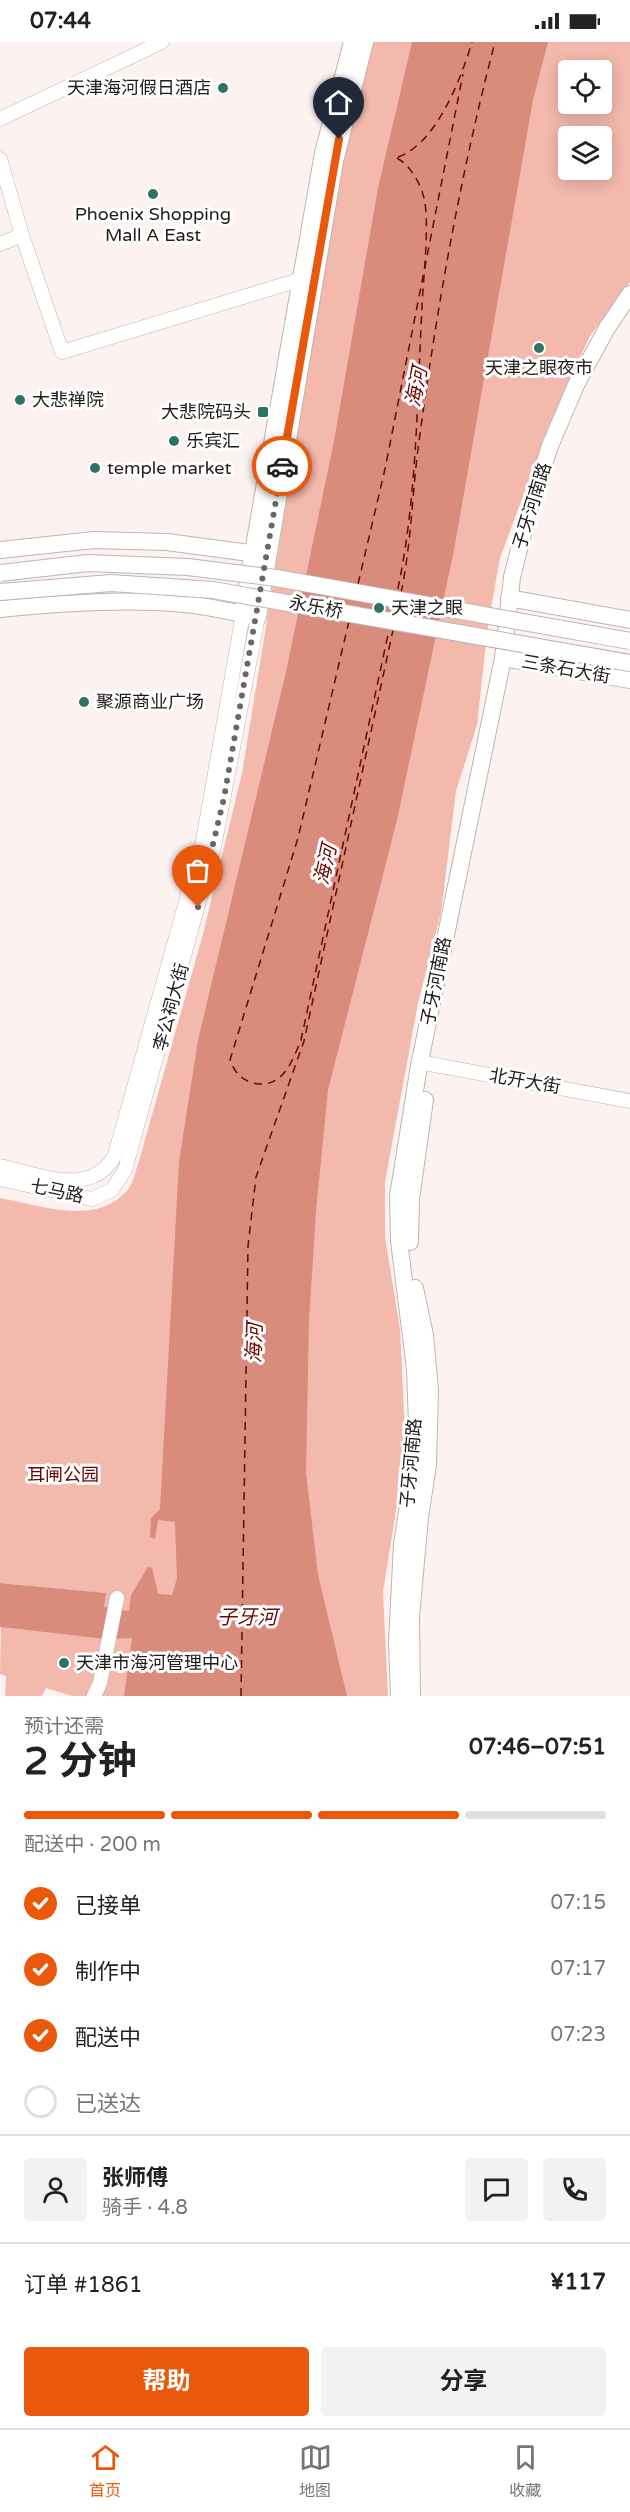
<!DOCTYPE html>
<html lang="zh">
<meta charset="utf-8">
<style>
:root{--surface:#fff;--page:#f2f2f2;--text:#222;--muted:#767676;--line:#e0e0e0;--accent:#ea580c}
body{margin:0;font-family:"Varela Round","Noto Sans SC",sans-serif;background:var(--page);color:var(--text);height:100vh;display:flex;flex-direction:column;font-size:22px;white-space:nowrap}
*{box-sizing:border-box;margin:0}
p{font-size:20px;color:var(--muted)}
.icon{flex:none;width:33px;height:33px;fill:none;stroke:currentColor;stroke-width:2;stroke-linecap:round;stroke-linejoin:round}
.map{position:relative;height:1654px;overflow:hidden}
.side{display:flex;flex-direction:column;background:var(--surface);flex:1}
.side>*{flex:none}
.tools{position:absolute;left:558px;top:18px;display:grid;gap:12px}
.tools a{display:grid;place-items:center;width:54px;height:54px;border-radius:6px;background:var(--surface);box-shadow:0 3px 15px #0003;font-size:30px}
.pin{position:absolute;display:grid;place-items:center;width:51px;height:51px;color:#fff;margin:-62px -26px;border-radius:50% 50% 50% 0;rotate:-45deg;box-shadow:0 0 6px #0007}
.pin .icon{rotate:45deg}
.courier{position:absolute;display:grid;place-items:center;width:60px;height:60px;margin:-30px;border:4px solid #ea580c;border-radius:50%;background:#fff;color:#222;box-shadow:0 2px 8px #0007}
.headline em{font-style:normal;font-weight:700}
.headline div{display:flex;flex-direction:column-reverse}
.headline{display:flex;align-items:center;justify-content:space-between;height:102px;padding:0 24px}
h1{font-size:39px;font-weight:700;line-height:45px}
.bar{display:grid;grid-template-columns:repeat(4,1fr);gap:9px 6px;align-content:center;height:72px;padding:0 24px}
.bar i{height:8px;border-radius:4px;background:var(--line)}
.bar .current{background:var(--accent)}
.bar p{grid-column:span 4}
.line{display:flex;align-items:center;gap:15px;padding:0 24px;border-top:2px solid var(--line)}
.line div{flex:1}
.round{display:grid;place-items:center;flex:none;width:63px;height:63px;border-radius:6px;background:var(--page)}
ol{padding:0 24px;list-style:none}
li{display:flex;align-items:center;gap:18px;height:66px}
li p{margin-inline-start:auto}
li .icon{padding:6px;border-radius:50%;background:var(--accent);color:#fff;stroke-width:4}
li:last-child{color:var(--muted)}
li i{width:33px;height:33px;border:3px solid var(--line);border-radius:50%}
.cta{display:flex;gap:12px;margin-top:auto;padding:12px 24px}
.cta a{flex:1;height:69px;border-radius:6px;background:var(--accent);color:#fff;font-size:24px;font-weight:700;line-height:69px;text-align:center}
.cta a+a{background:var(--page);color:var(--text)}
.status{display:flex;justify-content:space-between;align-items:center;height:42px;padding:0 30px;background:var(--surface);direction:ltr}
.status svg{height:16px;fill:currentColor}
.dock{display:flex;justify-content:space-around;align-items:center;height:84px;border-top:2px solid var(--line);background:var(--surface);font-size:16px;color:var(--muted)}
.dock a{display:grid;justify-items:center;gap:3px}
.dock .current{color:var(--accent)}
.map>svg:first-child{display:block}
</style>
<div class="status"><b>07:44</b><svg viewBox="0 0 49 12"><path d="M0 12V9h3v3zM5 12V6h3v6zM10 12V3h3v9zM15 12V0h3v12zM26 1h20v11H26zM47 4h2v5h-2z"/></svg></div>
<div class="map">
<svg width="630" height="1654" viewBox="0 0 630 1654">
<rect width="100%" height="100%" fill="#fcf2f0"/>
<path fill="#f4b9ad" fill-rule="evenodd" d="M 373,0 L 630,0 L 630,240 L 590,294 L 553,374 L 500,516 L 488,583 L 477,683 L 456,749 L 441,871 L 418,961 L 385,1140 L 385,1195 L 400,1287 L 405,1390 L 404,1418 L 383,1550 L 388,1654 L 72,1654 L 46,1646 L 42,1654 L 5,1654 L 6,1634 L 0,1632 L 1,1585 L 98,1596 L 105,1551 L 0,1541 L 0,1156 C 41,1163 98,1186 129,1146 C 134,1139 136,1127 139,1119 L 203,892 L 242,731 L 345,102 ZM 568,28 L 602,28 L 602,62 L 568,62 ZM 568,94 L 602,94 L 602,128 L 568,128 Z"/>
<polygon fill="#d98b7c" points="412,0 548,0 533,58 454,508 397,778 328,1048 316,1169 309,1279 306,1430 318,1533 347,1654 124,1654 132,1596 105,1597 0,1585 0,1541 106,1551 104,1565 129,1569 131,1553 148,1525 152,1526 158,1552 172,1553 177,1536 175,1480 158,1478 155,1497 150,1495 151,1476 160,1467 179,1120 198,998 286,630 334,399 378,146"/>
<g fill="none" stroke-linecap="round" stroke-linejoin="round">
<g stroke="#6a0900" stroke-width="1.5" stroke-dasharray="8 6" stroke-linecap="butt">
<path d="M 398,115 C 436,102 461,37 472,0"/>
<path d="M 397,116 C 411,124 420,141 424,156 C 430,181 423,238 422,265 C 417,360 417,458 397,551"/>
<polyline points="358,542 385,427 463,32"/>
<path d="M 401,551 C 411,503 412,455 418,407 C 436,270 460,134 495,0"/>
<path d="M 349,579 L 298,796 L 230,1018 C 234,1029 240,1037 253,1041 C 282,1048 292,1020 301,998 L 389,588"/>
<polyline points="241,1654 248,1204 256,1135 304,999 393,588"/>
</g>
<defs>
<g id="minor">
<polyline points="0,77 162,0"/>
<polyline points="0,117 22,193 62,310 299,238"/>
<polyline points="0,202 22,193"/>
<polyline points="419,1020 630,1059"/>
<path d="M 0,1124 C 38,1132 92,1157 115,1113 L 203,799 L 243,572"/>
<polyline points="0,1137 92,1157 112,1148 125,1128 214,805 258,575"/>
<polyline points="94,1654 100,1641 117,1556"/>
</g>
<g id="major">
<polyline points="0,508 94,498 167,500 264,513"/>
<polyline points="509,556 630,578"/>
<path d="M 0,567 C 65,561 129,556 194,563 C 215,566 237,571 258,575 L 335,119 L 365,0"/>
<polyline points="243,567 323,111 352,0"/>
<polyline points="503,616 630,638"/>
<polyline points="410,1200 411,1157 425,1058"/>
<polyline points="399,1654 397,1601 402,1502 413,1432 417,1382 415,1327 399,1199 398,1154 419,1024 503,616 512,535 529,468 550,404 576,343 607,286 630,252"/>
<polyline points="412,1654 411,1575 420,1475 428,1423 430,1348 425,1293 415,1246"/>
</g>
</defs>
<use href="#minor" stroke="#beb4b2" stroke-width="15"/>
<use href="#major" stroke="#beb4b2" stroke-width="18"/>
<use href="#minor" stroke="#fff" stroke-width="14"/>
<use href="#major" stroke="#fff" stroke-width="16"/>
<defs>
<g id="major-bridge">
<polyline points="0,531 88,521 188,525 276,536 630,599"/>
<polyline points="0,550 111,541 213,548 630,621"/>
</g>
</defs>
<use href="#major-bridge" stroke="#beb4b2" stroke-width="18" stroke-linecap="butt"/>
<use href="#major-bridge" stroke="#fff" stroke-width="16"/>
</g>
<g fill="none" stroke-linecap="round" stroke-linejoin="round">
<polyline stroke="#6c6766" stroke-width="6" stroke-dasharray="0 10.8" points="198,865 224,756 282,424"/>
<polyline stroke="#ea580c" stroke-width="8" points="282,424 339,97"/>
</g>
<g fill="#2c7267" stroke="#fff" stroke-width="2">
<circle cx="223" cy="46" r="6"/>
<circle cx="153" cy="152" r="6"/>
<circle cx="539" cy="306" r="6"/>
<circle cx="20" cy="358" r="6"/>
<rect x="257" y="364" width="12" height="12" rx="3"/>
<circle cx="174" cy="399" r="6"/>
<circle cx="95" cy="426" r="6"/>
<circle cx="379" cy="566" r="6"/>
<circle cx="84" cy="660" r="6"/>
<circle cx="64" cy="1621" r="6"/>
</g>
<g text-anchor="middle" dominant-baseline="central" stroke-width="6" stroke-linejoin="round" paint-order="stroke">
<g font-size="18" fill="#1f1c1b" stroke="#fff" text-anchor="start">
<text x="211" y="46" text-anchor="end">天津海河假日酒店</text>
<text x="153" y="172" text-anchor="middle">Phoenix Shopping<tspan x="153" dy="21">Mall A East</tspan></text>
<text x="539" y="326" text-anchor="middle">天津之眼夜市</text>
<text x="32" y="358">大悲禅院</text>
<text x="251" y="370" text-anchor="end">大悲院码头</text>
<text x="186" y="399">乐宾汇</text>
<text x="107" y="426">temple market</text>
<text x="391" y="566">天津之眼</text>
<text x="96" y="660">聚源商业广场</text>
<text x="76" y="1621">天津市海河管理中心</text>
</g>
<g font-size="18" fill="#1f1c1b" stroke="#fff">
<text transform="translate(532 464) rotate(-73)">子牙河南路</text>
<text transform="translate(316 565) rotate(11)">永乐桥</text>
<text transform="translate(566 627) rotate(10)">三条石大街</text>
<text transform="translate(436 939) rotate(-79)">子牙河南路</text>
<text transform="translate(171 965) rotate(-75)">李公祠大街</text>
<text transform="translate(525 1039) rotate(10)">北开大街</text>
<text transform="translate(57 1149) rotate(12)">七马路</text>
<text transform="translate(411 1421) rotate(-85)">子牙河南路</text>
</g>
<g font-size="18" fill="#670500" stroke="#fff">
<text x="63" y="1433">耳闸公园</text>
</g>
<g font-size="20" font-style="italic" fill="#6a0900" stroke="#fff">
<text transform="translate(417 345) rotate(-79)">海河</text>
<text transform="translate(326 823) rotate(-77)">海河</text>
<text transform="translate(255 1301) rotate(-88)">海河</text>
<text x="247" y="1576">子牙河</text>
</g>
</g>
</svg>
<div class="tools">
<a><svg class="icon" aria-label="locate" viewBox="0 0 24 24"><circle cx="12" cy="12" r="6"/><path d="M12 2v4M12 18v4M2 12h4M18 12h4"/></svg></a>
<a><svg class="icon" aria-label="layers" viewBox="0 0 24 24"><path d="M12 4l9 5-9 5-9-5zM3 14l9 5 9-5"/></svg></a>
</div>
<div class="pin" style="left:198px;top:865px;background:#ea580c"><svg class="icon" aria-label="bag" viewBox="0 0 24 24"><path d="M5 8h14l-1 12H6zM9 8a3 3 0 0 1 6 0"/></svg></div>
<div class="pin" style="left:339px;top:97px;background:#1f2937"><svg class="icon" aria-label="home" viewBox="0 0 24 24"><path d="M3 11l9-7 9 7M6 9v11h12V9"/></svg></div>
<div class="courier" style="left:282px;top:424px"><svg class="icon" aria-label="car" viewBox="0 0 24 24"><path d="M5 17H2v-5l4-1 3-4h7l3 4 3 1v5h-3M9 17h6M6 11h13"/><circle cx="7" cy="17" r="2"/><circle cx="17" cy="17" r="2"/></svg></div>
</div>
<section class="side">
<div class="headline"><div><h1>2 分钟</h1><p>预计还需</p></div><em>07:46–07:51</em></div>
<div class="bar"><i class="current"></i><i class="current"></i><i class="current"></i><i></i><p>配送中 · 200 m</p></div>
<ol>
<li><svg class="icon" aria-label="check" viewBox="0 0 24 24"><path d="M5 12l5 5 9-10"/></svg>已接单<p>07:15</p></li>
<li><svg class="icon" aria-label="check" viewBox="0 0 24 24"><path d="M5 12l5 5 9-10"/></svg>制作中<p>07:17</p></li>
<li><svg class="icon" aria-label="check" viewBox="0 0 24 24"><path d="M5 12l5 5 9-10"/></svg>配送中<p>07:23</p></li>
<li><i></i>已送达</li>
</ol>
<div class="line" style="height:108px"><a class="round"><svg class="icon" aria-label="person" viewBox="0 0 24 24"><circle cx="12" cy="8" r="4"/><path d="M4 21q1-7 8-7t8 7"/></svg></a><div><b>张师傅</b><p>骑手 · 4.8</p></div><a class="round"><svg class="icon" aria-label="chat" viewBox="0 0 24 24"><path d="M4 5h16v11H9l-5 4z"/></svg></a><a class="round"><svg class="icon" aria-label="phone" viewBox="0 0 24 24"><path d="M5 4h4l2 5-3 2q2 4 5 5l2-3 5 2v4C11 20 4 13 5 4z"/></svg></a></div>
<div class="line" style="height:78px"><div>订单 #1861</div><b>¥117</b></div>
<div class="cta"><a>帮助</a><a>分享</a></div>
</section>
<nav class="dock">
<a class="current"><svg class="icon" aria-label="home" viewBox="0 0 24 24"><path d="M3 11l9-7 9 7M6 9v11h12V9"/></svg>首页</a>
<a><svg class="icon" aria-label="map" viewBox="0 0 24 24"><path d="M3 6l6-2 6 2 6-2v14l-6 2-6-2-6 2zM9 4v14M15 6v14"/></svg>地图</a>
<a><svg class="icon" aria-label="saved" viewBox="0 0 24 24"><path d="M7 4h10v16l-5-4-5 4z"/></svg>收藏</a>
</nav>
